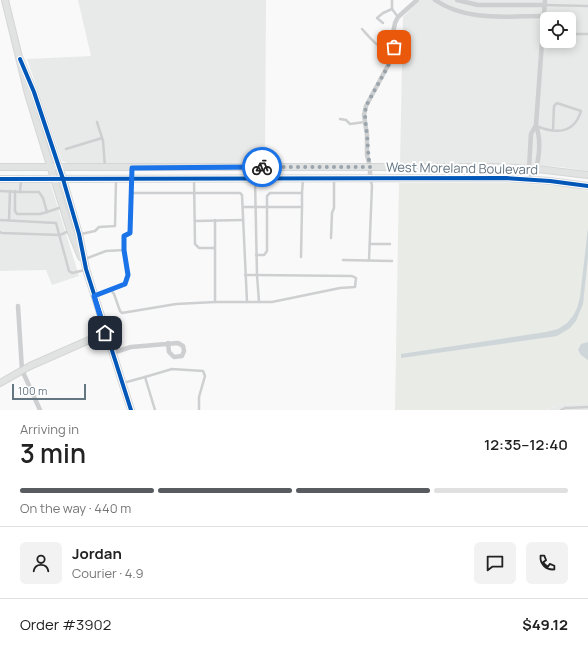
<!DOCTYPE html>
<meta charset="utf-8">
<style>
:root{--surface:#fff;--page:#f2f2f2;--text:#222;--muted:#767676;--line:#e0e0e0;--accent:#585c60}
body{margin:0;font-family:Manrope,sans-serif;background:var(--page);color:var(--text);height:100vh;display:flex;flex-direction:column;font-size:15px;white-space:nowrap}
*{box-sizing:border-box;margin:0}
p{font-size:13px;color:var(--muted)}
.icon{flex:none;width:22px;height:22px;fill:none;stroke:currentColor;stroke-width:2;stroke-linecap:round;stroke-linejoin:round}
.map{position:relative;height:410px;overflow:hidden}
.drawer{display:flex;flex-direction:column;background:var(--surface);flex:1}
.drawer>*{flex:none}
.tools{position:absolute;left:540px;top:12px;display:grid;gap:8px}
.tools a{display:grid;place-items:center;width:36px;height:36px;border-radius:6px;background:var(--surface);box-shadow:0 2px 10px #0003;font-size:20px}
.scale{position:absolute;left:12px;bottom:10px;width:74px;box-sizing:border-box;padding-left:4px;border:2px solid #657683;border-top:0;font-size:11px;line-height:14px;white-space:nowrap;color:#657683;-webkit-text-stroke:3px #fff;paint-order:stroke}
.pin{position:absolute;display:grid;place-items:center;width:34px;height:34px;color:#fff;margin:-17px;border-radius:8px;box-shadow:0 2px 6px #0006}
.courier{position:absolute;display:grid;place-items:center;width:40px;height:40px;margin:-20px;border:3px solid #1a73e8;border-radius:50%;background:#fff;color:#222;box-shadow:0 1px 5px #0007}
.overview em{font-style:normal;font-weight:600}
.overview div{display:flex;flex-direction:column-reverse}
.overview{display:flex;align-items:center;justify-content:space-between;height:68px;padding:0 20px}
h1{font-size:26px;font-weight:600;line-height:30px}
.bar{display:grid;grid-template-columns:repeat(4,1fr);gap:6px 4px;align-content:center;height:48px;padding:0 20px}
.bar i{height:5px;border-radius:3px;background:var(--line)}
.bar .on{background:var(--accent)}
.bar p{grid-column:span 4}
.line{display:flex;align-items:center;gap:10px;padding:0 20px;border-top:1px solid var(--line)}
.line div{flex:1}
.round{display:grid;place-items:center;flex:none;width:42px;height:42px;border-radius:6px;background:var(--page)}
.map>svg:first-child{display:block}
</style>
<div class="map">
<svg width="588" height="410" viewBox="0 0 588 410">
<rect width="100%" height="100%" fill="#f9f9f9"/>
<g fill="#e8e9e9" fill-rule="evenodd">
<polygon points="78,0 266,0 265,163 79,164 67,163 62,161 27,59 91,56"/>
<path d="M 420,0 L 588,0 L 588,171 L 560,167 L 517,164 L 400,163 L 403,17 ZM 547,19 L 569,19 L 569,41 L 547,41 Z"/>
<polygon points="0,181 50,182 79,276 52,285 46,270 0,271"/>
<polygon points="588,403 588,410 547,410 561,404"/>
</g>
<polygon fill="#e8ebe6" points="399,183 514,183 573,187 588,191 588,403 561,404 546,410 395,410"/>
<g fill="#ced6d9">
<polygon points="588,228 588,257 583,304 576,321 570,328 557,336 401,358 401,354 546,332 558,329 567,323 573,316 577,308 580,297"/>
<polygon points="588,342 588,360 581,355 578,350 581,344"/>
</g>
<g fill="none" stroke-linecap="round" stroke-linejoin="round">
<defs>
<g id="secondary">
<polyline points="5,0 28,94 70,230 81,257"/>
<polyline points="20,59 34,92 63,179 79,234 86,269 131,410"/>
<polyline points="0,167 495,167 537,169 588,175"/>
<polyline points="0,179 506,178 550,181 588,186"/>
<polyline points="0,383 30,366 105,333"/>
</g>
</defs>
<use href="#secondary" stroke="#d5d6d7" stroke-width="8"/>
<g stroke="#cecfd0" stroke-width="2.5">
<polyline points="392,0 392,9 398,17"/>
<polyline points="545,5 588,6"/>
<polyline points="383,23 377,18 383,13 392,9"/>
<path d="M 362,29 C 371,39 379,49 392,53"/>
<polyline points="569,34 588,34"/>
<polyline points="340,119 346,120 350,124 365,122"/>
<polyline points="97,122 103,141 105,167"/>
<path d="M 536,126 C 556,134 574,134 581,111 L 557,103 L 554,106 L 553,130"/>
<polyline points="66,149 102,138"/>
<polyline points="21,179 20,192 39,192 43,198 47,212 62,207"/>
<polyline points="194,179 195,244 199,248 215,248 215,302"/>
<polyline points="255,179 257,275 259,302"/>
<polyline points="0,191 20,192"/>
<polyline points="15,191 15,211 17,214 40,214 47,212"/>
<polyline points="132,193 240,193 242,195 247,302 272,302 340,288 355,287 356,278 352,276 245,275"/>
<polyline points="243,207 302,207 302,193"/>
<polyline points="0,220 56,223 69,271 72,273 85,270"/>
<polyline points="9,220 10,191"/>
<polyline points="215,220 215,248"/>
<polyline points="195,221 243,220"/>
<polyline points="0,232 2,233 60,235 69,231"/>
<polyline points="81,234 95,231 99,227 115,226 116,179"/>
<polyline points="331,238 332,213 334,208 334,179"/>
<polyline points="370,244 390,244"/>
<polyline points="256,255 264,255 267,251 267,196 270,193 302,193 303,179"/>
<polyline points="301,257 302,207"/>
<polyline points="85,259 106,251 124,250 124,236 130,233 132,179"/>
<polyline points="343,260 392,261"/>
<polyline points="369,260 372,185 370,179"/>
<polyline points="111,290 114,294 120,311 122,313 176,304 215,302 247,302"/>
<polyline points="94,295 125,284 128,275 124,250"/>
<polyline points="123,383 145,377"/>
<polyline points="155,410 145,377 172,369 203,371 205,376 199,397 199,410"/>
<polyline points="561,410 565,408 588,407"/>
</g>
<g stroke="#cecfd0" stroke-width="4.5">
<path d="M 435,0 C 467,22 507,16 544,16"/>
<polyline points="457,0 478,5 544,5"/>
<polyline points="370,179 370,167 367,155 367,135 364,115 366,106 392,58 393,33 395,23 398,17 417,0"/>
<path d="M 532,179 C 539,164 542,142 536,125 L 545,0"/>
<polyline points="532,179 529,168 531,134 536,125"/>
<polyline points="18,306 22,370 40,410"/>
<polyline points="112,353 131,347 178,343 183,346 184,351 182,356 174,357 169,352 168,343"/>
</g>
<use href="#secondary" stroke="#e1e2e2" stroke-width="6"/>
<defs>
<g id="cycleway">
<polyline points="20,59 34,92 63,179 79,234 86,269 131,410"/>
<polyline points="0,179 506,178 550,181 588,186"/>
</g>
</defs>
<use href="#cycleway" stroke="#fff" stroke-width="6"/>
<use href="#cycleway" stroke="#0057b8" stroke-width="4"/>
</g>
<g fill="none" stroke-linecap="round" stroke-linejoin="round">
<path stroke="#99a4ac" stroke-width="4" stroke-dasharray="0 7.2" d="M 262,167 L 370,167 C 368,156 368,146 367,135 C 366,125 364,117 366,106 L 388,66 L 392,58 L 394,47"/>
<polyline stroke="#1a73e8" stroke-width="5" points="105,333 94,296 125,284 128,275 124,250 124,236 130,233 132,168 262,167"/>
</g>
<g text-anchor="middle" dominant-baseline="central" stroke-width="4" stroke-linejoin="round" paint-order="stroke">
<g font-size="13" fill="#657683" stroke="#fff">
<text transform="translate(462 168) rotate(1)">West Moreland Boulevard</text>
</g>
</g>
</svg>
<div class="tools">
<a><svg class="icon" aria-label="locate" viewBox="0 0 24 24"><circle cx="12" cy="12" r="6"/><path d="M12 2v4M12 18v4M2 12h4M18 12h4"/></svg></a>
</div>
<div class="scale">100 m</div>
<div class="pin" style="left:394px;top:47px;background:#ea580c"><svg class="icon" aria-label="bag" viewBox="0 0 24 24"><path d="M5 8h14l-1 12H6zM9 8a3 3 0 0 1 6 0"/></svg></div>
<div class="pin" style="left:105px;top:333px;background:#1f2937"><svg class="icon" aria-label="home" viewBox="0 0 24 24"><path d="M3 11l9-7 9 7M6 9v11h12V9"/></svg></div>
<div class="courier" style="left:262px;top:167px"><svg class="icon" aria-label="bike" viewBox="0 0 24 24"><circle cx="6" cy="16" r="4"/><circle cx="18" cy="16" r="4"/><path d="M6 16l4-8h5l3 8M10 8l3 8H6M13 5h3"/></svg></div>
</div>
<section class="drawer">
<div class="overview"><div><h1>3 min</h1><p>Arriving in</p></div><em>12:35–12:40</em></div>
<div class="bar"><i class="on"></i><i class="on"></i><i class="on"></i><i></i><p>On the way · 440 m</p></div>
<div class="line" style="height:72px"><a class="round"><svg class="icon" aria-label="person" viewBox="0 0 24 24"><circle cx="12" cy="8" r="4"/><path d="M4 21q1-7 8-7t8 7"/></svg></a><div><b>Jordan</b><p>Courier · 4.9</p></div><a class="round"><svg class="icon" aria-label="chat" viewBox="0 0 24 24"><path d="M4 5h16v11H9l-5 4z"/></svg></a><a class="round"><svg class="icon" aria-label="phone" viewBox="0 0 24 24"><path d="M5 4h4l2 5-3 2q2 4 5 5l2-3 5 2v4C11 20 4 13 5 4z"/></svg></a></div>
<div class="line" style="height:52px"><div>Order #3902</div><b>$49.12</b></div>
</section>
